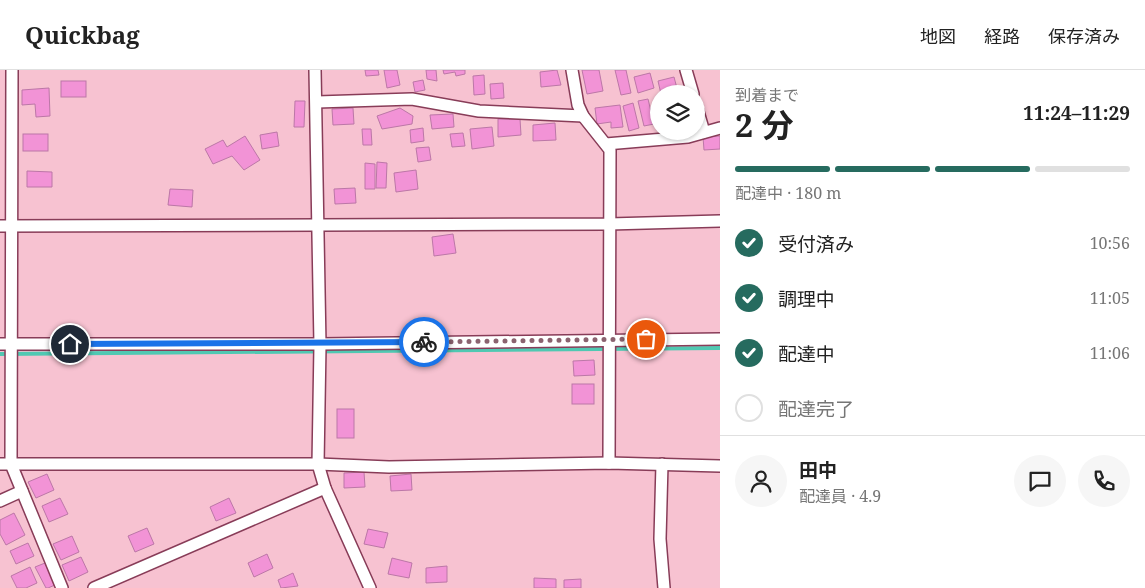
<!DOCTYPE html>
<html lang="ja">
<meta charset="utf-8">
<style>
:root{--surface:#fff;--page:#f6f6f6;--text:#222;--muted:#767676;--line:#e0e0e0;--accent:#266b5f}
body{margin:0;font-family:"Noto Serif","Noto Sans JP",serif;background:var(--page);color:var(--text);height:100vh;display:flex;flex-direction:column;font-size:19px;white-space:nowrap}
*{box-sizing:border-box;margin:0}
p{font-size:16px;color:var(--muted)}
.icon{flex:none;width:28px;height:28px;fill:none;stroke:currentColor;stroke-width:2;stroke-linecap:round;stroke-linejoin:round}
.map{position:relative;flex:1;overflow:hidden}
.details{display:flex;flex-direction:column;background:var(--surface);width:425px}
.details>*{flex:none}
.buttons{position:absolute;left:650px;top:15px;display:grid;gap:10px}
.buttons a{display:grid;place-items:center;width:55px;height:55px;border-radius:50%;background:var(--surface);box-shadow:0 1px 4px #0004;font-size:25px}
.pin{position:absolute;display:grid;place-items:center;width:42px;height:42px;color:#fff;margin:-21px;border:2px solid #fff;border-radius:50%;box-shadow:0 1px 5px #0007}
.courier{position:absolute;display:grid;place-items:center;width:50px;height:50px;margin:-25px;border:4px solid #1a73e8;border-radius:50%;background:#fff;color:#222;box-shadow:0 1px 6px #0007}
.headline em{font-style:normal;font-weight:700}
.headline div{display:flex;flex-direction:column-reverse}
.headline{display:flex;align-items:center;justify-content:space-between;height:85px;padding:0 15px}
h1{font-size:32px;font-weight:700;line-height:38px}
.bar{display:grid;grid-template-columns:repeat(4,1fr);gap:8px 5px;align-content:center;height:60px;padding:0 15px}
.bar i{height:6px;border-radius:4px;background:var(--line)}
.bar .on{background:var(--accent)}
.bar p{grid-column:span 4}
.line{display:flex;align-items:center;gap:12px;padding:0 15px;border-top:1px solid var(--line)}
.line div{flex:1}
.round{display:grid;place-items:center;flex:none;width:52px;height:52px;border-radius:26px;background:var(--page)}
ol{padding:0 15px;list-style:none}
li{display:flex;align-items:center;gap:15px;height:55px}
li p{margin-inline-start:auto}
li .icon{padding:5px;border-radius:50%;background:var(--accent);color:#fff;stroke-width:4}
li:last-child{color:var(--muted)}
li i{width:28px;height:28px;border:2px solid var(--line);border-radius:50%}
header{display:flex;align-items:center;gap:30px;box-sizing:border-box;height:70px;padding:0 25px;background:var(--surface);border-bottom:1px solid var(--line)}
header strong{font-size:24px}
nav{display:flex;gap:28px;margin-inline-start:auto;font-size:18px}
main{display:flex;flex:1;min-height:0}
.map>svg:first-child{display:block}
</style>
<header>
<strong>Quickbag</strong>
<nav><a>地図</a><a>経路</a><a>保存済み</a></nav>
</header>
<main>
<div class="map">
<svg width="720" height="518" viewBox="0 0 720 518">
<rect width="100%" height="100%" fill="#f7c2d1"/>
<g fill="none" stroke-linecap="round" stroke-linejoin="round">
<polyline stroke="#50c8b2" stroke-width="4" points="0,284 720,278"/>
</g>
<g fill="#f293d6" stroke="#bc77a7">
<polygon points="365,0 378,0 379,5 366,6"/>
<polygon points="384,0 397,0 400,15 387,18"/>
<polygon points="426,0 436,0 437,11 427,9"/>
<polygon points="443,0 465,0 465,4 456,6 455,2 444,4"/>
<polygon points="557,0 561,15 541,17 540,2"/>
<polygon points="582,0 599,0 603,21 587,24"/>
<polygon points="615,0 626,0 631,23 621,25"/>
<polygon points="650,3 654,18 638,23 634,7"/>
<polygon points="484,5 485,24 474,25 473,6"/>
<polygon points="674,7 678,22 661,24 658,11"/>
<polygon points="423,10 425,20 415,22 413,12"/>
<rect x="61" y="11" width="25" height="16"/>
<polygon points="503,13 504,28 491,29 490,14"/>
<polygon points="49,18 50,46 36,47 35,34 22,35 22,20"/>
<polygon points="648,29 654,54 644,56 638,31"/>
<polygon points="295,31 305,31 304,57 294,57"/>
<polygon points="633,33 639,58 629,61 623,36"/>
<polygon points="620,35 623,57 611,58 611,52 597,54 595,38"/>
<polygon points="353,38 354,54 333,55 332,39"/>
<polygon points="400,38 413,46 412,54 382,59 377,46"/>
<polygon points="453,44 454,57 432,59 430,45"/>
<polygon points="498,49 520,49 521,65 498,67"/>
<polygon points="555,53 556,70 533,71 533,55"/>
<polygon points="492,57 494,76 472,79 470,59"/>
<polygon points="423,58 424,71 411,73 410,60"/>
<polygon points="362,59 371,59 372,75 363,75"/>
<polygon points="277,62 279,76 262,79 260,65"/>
<polygon points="463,63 465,76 452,77 450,64"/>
<rect x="23" y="64" width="25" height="17"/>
<polygon points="245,66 260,90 244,100 232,86 213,94 205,79 223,70 227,77"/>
<polygon points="720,66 720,79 704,80 703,67"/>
<polygon points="429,77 431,90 418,92 416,78"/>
<polygon points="377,92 387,93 386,118 376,118"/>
<polygon points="365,93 375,94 375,119 365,119"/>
<polygon points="416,100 418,119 396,122 394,103"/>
<polygon points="27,101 52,102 52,117 27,117"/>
<polygon points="355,118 356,133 335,134 334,119"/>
<polygon points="170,119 193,120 192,137 168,135"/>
<polygon points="453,164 456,183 434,186 432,167"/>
<polygon points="594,290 595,305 574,306 573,291"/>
<rect x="572" y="314" width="22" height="20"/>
<rect x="337" y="339" width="17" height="29"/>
<polygon points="364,402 365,417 344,418 344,403"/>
<polygon points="47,404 54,420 36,428 28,412"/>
<polygon points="411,404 412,420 391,421 390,406"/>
<polygon points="60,428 68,444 49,452 42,436"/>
<polygon points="229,428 236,443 216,451 210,437"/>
<polygon points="14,443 25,465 6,475 0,464 0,450"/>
<polygon points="147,458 154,474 135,482 128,466"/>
<polygon points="368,459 388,463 384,478 364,474"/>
<polygon points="72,466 79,482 61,490 53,474"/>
<polygon points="28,473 34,486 16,494 10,481"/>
<polygon points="267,484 273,498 254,507 248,493"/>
<polygon points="81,487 88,502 69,511 62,495"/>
<polygon points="392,488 412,493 409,508 388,504"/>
<polygon points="45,493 55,515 48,518 46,518 35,497"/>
<polygon points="447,496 447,512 426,513 426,498"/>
<polygon points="30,497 37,513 26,518 17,518 11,506"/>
<polygon points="293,503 298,516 281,518 278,510"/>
<polygon points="534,508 556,509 556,518 534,518"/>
<polygon points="581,509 581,518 564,518 564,510"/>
</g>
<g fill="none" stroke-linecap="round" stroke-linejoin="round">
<defs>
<g id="street">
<polyline points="12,0 11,394 62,518"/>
<polyline points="315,0 320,275 318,394 325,418 370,518"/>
<polyline points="572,0 578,35 583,46 610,80 609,393"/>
<polyline points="686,0 693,24"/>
<polyline points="317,32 412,29 479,41 583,46"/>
<polyline points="696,35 704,62"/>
<polyline points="606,74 688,67 720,58"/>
<polyline points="0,156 609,154 720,151"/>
<polyline points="0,274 320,274 720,269"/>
<polyline points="0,394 318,394 389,397 609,393 720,396"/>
<polyline points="662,394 660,469 664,518"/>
<polyline points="0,431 22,421"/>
<polyline points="94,518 325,418"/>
</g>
</defs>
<use href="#street" stroke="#883c58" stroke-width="14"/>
<use href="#street" stroke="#fff" stroke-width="11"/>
</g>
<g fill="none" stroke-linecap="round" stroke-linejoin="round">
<polyline stroke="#8b626f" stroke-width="5" stroke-dasharray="0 9" points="424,272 646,269"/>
<polyline stroke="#1a73e8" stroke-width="6" points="70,274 424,272"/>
</g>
</svg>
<div class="buttons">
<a><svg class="icon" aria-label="layers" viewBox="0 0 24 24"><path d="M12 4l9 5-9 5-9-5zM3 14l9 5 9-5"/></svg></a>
</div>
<div class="pin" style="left:646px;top:269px;background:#ea580c"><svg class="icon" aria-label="bag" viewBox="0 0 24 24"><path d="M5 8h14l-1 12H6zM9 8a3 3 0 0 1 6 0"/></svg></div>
<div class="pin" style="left:70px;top:274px;background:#1f2937"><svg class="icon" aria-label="home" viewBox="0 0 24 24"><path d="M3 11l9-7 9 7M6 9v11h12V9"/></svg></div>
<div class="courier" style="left:424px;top:272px"><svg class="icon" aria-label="bike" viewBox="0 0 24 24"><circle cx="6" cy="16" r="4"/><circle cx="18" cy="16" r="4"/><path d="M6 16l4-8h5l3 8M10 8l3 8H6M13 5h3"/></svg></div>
</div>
<section class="details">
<div class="headline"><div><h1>2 分</h1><p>到着まで</p></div><em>11:24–11:29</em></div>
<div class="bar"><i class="on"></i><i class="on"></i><i class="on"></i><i></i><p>配達中 · 180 m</p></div>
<ol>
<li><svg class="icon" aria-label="check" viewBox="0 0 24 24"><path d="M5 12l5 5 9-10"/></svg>受付済み<p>10:56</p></li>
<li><svg class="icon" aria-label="check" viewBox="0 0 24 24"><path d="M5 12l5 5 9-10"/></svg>調理中<p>11:05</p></li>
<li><svg class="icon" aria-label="check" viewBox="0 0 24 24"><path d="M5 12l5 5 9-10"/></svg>配達中<p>11:06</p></li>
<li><i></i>配達完了</li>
</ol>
<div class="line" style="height:90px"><a class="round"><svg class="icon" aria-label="person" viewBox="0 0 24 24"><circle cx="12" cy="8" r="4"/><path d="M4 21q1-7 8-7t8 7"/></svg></a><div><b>田中</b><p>配達員 · 4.9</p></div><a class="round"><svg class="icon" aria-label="chat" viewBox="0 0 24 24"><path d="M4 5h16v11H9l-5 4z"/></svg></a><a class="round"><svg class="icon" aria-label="phone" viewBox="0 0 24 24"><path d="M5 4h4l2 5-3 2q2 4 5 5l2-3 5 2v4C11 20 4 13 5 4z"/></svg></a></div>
</section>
</main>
